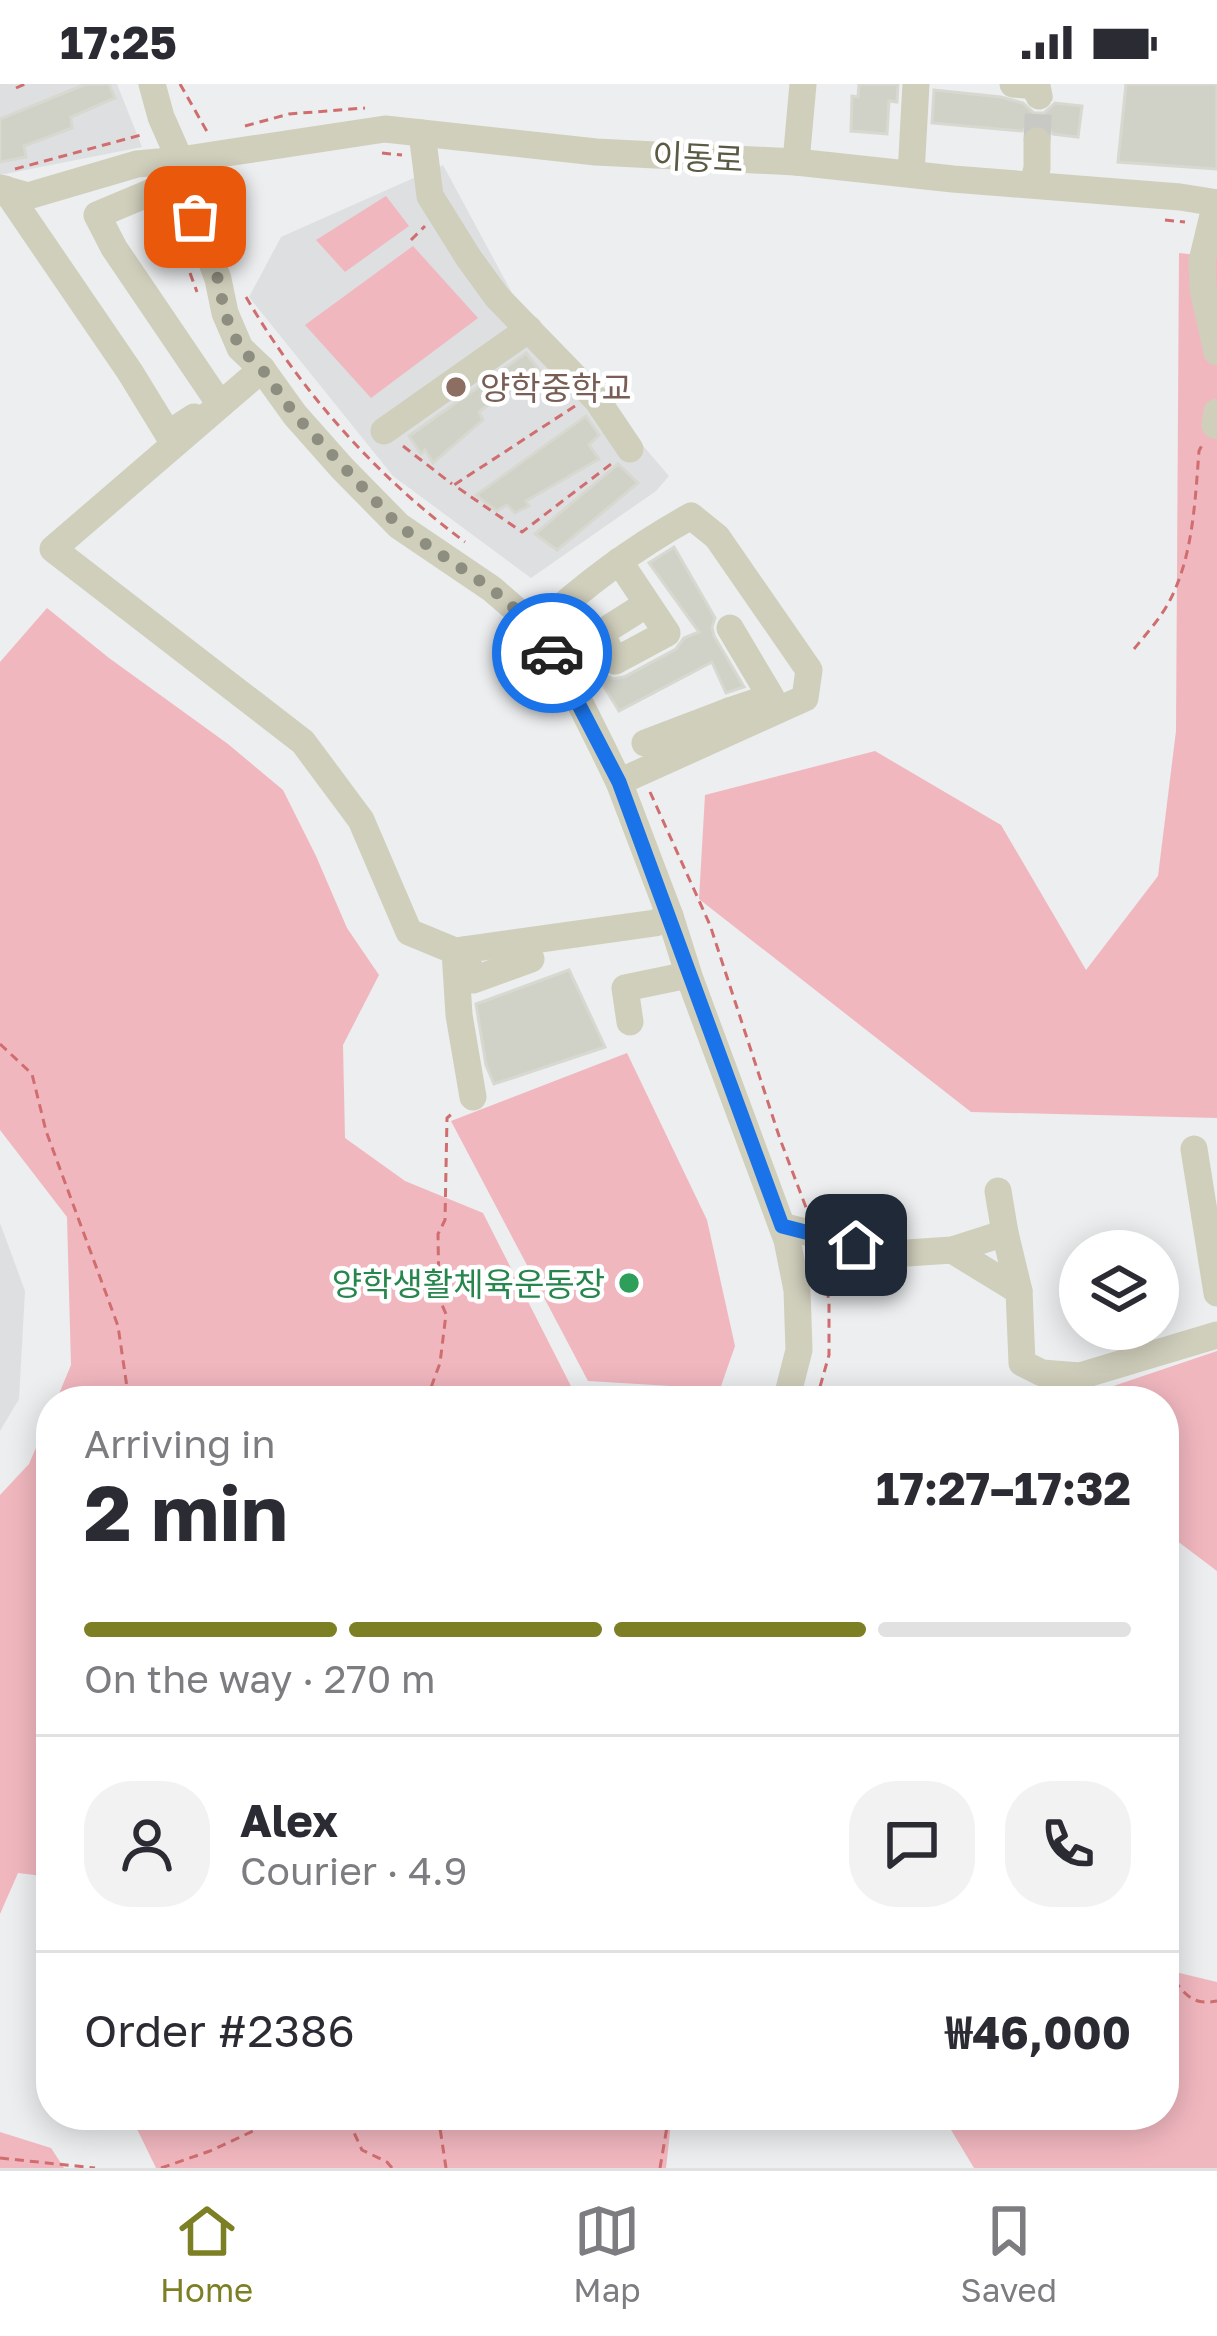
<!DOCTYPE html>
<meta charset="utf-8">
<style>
:root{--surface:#fff;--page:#f2f2f3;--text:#2b2b33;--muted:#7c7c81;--line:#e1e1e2;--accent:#7c7f23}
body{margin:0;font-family:"Golos Text","Noto Sans KR",sans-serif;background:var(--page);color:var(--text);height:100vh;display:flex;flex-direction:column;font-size:45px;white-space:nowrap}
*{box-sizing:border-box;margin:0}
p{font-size:39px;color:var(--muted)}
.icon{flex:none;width:66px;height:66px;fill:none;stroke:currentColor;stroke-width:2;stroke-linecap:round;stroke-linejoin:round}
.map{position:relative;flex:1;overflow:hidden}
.side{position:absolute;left:36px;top:1302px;width:1143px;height:744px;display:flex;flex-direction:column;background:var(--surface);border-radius:48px;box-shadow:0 6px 30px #0003}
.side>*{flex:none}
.buttons{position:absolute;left:1059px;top:1146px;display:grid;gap:24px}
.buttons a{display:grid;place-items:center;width:120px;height:120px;border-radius:50%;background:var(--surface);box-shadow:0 6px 30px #0003;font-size:60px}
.pin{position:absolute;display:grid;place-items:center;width:102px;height:102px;color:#fff;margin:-51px;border-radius:24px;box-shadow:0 6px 18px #0006}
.courier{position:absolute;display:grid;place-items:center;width:120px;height:120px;margin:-60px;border:9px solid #1a73e8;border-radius:50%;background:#fff;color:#222;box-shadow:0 3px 15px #0007}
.head em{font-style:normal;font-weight:700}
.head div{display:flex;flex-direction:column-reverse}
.head{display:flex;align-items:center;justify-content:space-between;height:204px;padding:0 48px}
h1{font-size:78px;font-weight:700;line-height:90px}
.bar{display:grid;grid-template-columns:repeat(4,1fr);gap:18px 12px;align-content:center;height:144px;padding:0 48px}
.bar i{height:15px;border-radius:9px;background:var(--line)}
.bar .selected{background:var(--accent)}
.bar p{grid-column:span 4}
.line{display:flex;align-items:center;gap:30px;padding:0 48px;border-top:3px solid var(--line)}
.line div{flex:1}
.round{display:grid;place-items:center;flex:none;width:126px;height:126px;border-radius:48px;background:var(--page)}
.status{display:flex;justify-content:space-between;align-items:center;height:84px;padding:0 60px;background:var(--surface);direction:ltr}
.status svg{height:33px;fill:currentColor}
.dock{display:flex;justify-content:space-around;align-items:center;height:168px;border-top:3px solid var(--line);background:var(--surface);font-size:33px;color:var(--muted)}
.dock a{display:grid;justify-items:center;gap:6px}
.dock .selected{color:var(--accent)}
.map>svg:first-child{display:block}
</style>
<div class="status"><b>17:25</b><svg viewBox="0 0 49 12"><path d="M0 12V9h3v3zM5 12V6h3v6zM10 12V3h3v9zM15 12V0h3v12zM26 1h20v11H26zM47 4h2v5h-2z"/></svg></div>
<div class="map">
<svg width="1217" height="2084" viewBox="0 0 1217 2084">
<rect width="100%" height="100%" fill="#eceeef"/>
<g fill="#dedfe1">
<polygon points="0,0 117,0 142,63 0,91"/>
<polygon points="443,81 512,209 669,392 656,407 531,494 393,392 249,213 281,153"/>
<polygon points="0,1139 25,1207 19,1315 0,1347"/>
</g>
<g fill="#f1b7bf">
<polygon points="386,112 409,142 345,188 316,156"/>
<polygon points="413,162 478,234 371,314 305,241"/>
<polygon points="1179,169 1217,173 1217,1034 971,1028 699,815 705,711 875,667 1001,741 1086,886 1158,792 1176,647"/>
<polygon points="47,524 109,574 228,660 283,706 316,772 347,844 379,891 343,961 345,1054 405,1097 483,1129 576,1312 739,1311 734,1317 56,1317 71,1281 67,1133 0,1046 0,578"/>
<polygon points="627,969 707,1136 735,1262 720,1305 588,1297 451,1037"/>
<polygon points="1217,1267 1217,1487 1164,1447 1164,1317 1083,1317 1081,1313"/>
<polygon points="51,1329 51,1793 18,1789 0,1830 0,1411 29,1380"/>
<polygon points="1164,1883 1171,1887 1217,1898 1217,2084 974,2084 942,2031 1164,2031"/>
<polygon points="125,2031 672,2031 666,2084 156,2084 138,2047"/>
<polygon points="0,2048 51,2064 64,2084 0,2084"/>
</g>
<g fill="#d0d2c8" stroke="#d7d9d0" stroke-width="3">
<polygon points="86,0 109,0 115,14 71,33 72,44 24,62 26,73 0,78 0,35"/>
<polygon points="859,0 898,0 897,18 889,17 887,50 851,47 852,12 858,13"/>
<polygon points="1126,0 1217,0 1217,85 1118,78"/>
<polygon points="934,6 1001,13 1023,19 1034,29 1044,29 1055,19 1082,22 1078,53 1053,50 1047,42 1038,39 1029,41 1022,47 932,39"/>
<polygon points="526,269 547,296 533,305 526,294 479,328 483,336 433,379 425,366 421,370 409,352"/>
<polygon points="586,332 599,351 589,361 599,375 526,417 529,422 515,429 507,421 496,427 476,411"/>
<polygon points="618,380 638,399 557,466 535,450"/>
<polygon points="674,463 715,534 712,543 714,552 744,603 726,609 712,578 619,627 597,591 602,589 613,595 624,593 676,565 684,554 699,548 649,479"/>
<polygon points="569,886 605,963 494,1000 486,981 476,920"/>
</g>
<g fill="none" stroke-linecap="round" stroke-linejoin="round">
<polyline stroke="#c8c9c4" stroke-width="27" stroke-dasharray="27 14" stroke-linecap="butt" points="1037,57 1039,12"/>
<g stroke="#d06e6f" stroke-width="3" stroke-dasharray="9 6" stroke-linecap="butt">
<polyline points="180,0 209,51"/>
<polyline points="16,4 25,0"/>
<polyline points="245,42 289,30 365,24"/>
<polyline points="382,69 402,71"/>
<polyline points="15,85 141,51 141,47"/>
<polyline points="1165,136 1185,138"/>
<polyline points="411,156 425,142"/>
<polyline points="190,189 197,208"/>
<path d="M 246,213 C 302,309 376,392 465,458"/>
<polyline points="575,322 454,401 522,448 615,377"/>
<polyline points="403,362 452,400"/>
<polyline points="512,554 555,622"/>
<path d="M 1134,565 C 1146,550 1160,535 1169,518 C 1193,473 1195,418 1199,367 L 1202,361"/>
<polyline points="650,708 710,841 780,1055 807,1126"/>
<polyline points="0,960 32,990 46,1047 118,1242 129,1317"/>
<polyline points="426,1317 440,1279 446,1230 439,1214 438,1150 445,1136 447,1034 454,1028"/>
<polyline points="816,1317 829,1271 829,1218 822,1175"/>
<path d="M 1164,1885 C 1183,1904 1187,1923 1217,1917"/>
<polyline points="438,2031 446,2084"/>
<polyline points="0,2074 95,2084"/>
<polyline points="161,2084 210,2067 277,2036 303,2037 321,2032 351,2042 362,2066 387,2078 392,2084"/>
<polyline points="660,2084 669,2031"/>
</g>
<g stroke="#d0cfbc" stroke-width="27">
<polyline points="152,0 161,33 180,76 195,133 218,195 225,229 240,264 262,285 295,331 342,384 399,442 492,505 537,544 565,589 603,665 619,698 670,832 690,895 787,1156 797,1206 799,1266 786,1317"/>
<polyline points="1013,0 1037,2 1039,12"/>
<polyline points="422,49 430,112 468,173 497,213 597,316 630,365"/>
<polyline points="796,78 803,0"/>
<polyline points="911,90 916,0"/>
<polyline points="185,94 97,131 114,164 215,313"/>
<polyline points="1033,100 1037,84 1037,57"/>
<polyline points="0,104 28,112 137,80 180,76 385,45 596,68 796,78 953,95 1180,113 1217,119"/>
<polyline points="5,105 130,288 168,350 194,333"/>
<polyline points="1216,119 1202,177 1203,205 1217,268"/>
<polyline points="262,285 53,465 303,658 361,736 409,848 455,867 655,839 670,832"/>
<polyline points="1215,341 1217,328"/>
<polyline points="384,347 529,245"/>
<polyline points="619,477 667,549 615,577 601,549 647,520"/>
<path d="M 537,544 C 587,499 632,465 691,432 L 717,453 L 809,586 L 805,614 L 619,698"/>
<polyline points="729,627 771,613 730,544"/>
<polyline points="645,659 729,627 733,642"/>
<polyline points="464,866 473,896 531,875"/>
<polyline points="455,867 459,931 473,1013"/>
<polyline points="630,938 625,904 688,891"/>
<polyline points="1194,1065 1217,1209"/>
<polyline points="998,1107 1005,1149"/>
<polyline points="782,1142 892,1170 952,1166 1005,1149 1019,1207 1022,1279 1042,1289 1080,1292 1217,1251"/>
<polyline points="952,1166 1019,1207"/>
</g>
</g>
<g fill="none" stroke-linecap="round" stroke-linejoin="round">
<polyline stroke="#8e8e80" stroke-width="12" stroke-dasharray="0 21.6" points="195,133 218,195 225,230 240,264 262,285 295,331 399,442 492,505 537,544 552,569"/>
<polyline stroke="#1a73e8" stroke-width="15" points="552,569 619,698 782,1142 856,1161"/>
</g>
<circle fill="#8d6e63" stroke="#fff" stroke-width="4.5" cx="456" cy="303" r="12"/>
<circle fill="#2e9e5b" stroke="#fff" stroke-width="4.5" cx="629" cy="1199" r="12"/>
<g text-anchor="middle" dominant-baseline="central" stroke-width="9" stroke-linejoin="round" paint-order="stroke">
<g font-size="33" fill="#5b5a44" stroke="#fff">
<text transform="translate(698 73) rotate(3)">이동로</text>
</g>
<g font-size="33" fill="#785e54" stroke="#fff" text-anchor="start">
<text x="480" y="303">양학중학교</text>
</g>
<g font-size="33" fill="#27864d" stroke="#fff" text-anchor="end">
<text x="605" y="1199">양학생활체육운동장</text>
</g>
</g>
</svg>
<div class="buttons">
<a><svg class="icon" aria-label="layers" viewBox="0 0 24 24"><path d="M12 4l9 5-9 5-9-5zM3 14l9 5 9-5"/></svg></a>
</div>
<div class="pin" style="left:195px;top:133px;background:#ea580c"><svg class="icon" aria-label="bag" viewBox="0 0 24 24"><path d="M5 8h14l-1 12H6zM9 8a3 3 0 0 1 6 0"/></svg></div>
<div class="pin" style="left:856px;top:1161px;background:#1f2937"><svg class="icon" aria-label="home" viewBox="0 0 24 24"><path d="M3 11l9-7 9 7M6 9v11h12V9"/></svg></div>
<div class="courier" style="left:552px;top:569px"><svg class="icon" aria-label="car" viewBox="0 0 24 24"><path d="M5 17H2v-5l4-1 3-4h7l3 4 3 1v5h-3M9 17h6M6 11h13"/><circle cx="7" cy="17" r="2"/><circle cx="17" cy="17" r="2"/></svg></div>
<section class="side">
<div class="head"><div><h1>2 min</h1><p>Arriving in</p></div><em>17:27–17:32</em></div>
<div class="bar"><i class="selected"></i><i class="selected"></i><i class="selected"></i><i></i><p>On the way · 270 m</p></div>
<div class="line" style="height:216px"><a class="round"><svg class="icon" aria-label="person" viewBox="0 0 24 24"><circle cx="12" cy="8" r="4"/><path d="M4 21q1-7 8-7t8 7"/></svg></a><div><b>Alex</b><p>Courier · 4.9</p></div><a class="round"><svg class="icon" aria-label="chat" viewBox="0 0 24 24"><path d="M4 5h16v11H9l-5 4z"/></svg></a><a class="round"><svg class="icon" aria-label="phone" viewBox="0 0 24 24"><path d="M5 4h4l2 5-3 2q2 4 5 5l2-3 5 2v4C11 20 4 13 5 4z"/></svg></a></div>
<div class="line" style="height:156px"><div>Order #2386</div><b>₩46,000</b></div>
</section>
</div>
<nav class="dock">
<a class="selected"><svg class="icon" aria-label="home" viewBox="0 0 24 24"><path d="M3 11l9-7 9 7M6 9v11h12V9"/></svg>Home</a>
<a><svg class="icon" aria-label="map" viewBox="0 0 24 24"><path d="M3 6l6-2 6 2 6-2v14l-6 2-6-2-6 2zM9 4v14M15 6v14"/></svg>Map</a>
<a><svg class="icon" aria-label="saved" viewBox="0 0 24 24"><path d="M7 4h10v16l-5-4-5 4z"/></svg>Saved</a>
</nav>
